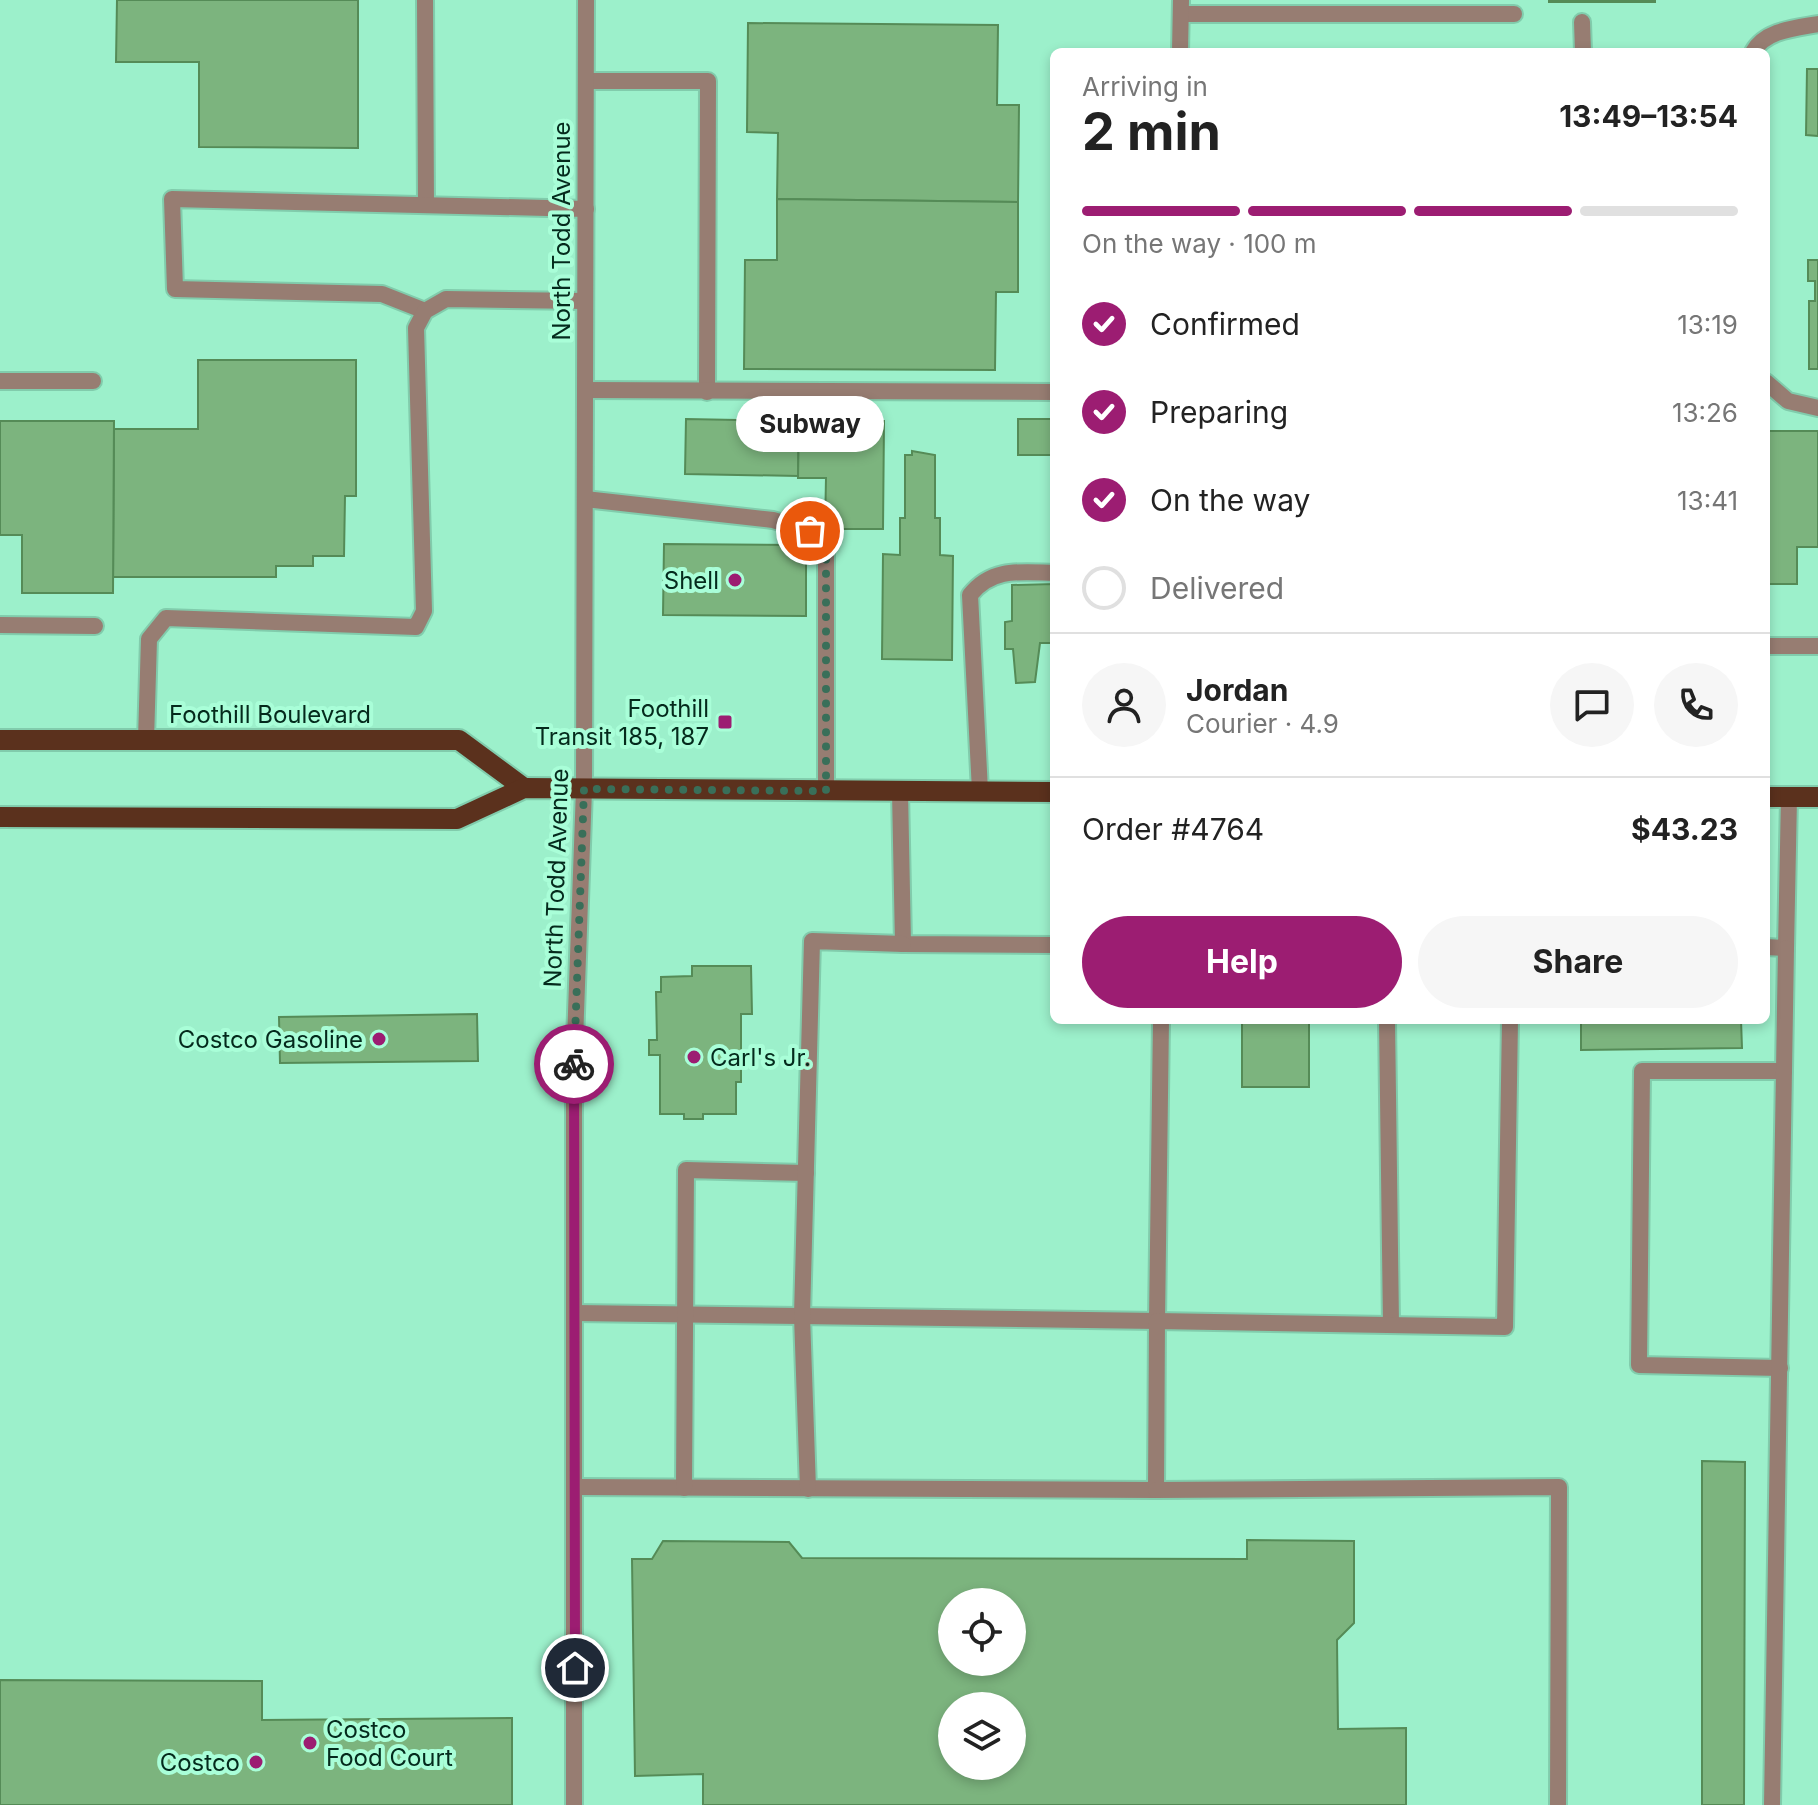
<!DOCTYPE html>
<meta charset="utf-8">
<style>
:root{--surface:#fff;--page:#f6f6f6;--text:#222;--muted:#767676;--line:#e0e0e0;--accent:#9c1d72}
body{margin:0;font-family:Inter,sans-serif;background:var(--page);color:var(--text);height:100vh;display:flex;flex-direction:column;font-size:30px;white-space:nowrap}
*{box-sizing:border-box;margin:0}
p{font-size:26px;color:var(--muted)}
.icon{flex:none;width:44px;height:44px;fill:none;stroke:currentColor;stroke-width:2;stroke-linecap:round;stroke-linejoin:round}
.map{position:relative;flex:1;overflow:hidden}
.side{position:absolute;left:1050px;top:48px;width:720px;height:976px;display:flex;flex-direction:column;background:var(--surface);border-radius:12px;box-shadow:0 4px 12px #0003}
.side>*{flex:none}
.buttons{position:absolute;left:938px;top:1588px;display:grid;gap:16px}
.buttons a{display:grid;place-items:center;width:88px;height:88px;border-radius:50%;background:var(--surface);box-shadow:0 4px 12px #0003;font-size:40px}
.pin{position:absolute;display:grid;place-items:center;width:68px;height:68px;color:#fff;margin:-34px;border:4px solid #fff;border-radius:50%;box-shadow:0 2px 8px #0007}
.courier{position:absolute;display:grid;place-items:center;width:80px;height:80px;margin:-40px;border:6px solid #9c1d72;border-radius:50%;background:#fff;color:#222;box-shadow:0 2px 10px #0007}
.bubble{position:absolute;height:56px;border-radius:28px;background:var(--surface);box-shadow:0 4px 12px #0003;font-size:26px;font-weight:700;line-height:56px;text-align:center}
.headline em{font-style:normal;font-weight:700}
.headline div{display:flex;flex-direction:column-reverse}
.headline{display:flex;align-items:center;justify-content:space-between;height:136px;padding:0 32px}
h1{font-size:52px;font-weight:700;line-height:60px}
.bar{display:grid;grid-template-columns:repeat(4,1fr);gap:12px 8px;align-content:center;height:96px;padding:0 32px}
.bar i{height:10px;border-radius:6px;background:var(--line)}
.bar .selected{background:var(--accent)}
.bar p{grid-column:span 4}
.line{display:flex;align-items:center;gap:20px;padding:0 32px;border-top:2px solid var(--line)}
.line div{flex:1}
.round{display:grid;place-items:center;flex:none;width:84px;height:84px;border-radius:42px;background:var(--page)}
ol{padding:0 32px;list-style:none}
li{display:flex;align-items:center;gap:24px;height:88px}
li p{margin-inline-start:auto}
li .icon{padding:8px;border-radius:50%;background:var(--accent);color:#fff;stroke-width:4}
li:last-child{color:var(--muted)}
li i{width:44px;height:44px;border:4px solid var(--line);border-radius:50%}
.cta{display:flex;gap:16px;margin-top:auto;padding:16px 32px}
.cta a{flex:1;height:92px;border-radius:48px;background:var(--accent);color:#fff;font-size:32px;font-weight:700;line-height:92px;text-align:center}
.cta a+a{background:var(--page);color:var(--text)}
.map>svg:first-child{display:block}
</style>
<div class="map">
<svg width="1818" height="1805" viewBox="0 0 1818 1805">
<rect width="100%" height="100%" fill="#9cf0cb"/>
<g fill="#7cb47e" stroke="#558b57" stroke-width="2" fill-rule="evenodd">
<polygon points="117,0 358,0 358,148 199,147 199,62 116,62"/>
<rect x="1549" y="0" width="106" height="2"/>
<polygon points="748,23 998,25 997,105 1019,105 1018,202 777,199 778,133 747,132"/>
<polygon points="1807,69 1818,69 1818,136 1806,135"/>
<polygon points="777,199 1018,202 1018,292 996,292 995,370 744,369 745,260 777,260"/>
<polygon points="1808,260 1818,260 1818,369 1809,369 1809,301 1815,301 1815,281 1808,281"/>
<polygon points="198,360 356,360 356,496 345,496 344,556 313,556 313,566 276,566 276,577 113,577 114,429 198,429"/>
<polygon points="686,419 799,421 798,476 685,474"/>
<rect x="1018" y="419" width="36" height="36"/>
<polygon points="0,421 114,421 113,593 22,593 22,535 0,535"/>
<polygon points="799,421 884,421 883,529 825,529 826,478 798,478"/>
<polygon points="1766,431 1818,431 1818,547 1797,547 1797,584 1766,584"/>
<polygon points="912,451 935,455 935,518 940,518 940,555 953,556 952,660 882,659 883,554 900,555 900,518 905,518 905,455 912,455"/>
<polygon points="664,544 806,545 806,616 663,615"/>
<polygon points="1054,584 1054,643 1040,643 1035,682 1016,683 1013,649 1005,649 1005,622 1012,621 1012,585"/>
<polygon points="692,966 751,966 752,1014 741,1014 741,1082 736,1082 736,1114 703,1114 703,1119 684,1119 684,1114 660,1114 660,1055 649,1055 649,1040 657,1040 656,992 661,992 661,977 692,976"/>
<polygon points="477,1014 478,1061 280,1063 279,1017"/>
<rect x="1242" y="1020" width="67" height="67"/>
<polygon points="1581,1020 1741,1020 1742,1048 1581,1050"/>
<polygon points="1702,1461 1745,1462 1744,1805 1702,1805"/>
<path d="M 1247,1540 L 1354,1541 L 1354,1623 L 1337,1640 L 1338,1729 L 1406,1728 L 1406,1805 L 703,1805 L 703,1774 L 635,1776 L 632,1559 L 652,1559 L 663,1541 L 789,1542 L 802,1558 L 1247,1559 ZM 952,1602 L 1012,1602 L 1012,1662 L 952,1662 ZM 952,1706 L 1012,1706 L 1012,1766 L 952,1766 Z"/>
<polygon points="0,1680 262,1681 262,1720 512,1718 512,1805 0,1805"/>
</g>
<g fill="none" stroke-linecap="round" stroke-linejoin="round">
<defs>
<g id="service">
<polyline points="425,0 426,205"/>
<polyline points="1181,14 1514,14"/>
<polyline points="1582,22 1583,52"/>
<path d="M 1753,52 C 1765,30 1796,28 1818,24"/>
<polyline points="586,81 708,81 707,392"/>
<polyline points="425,311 382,294 175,289 172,199 586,209"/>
<polyline points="0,381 93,381"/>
<polyline points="1766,382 1788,401 1818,408"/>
<polyline points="585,390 1054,392"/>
<polyline points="585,499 773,520 810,531 826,552 826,791"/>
<polyline points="0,625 95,626"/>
<polyline points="1766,646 1818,646"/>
<polyline points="146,740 149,639 166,618 416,627 424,611 416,328 425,311 446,299 585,301"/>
<polyline points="900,791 903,944 1054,945"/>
<path d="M 980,791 L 970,595 C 992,567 1021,572 1054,573"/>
<polyline points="1766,947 1786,948 1789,797"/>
<polyline points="1387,1020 1391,1325"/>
<polyline points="575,1313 1157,1321 1161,1020"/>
<polyline points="1780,1368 1639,1365 1642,1071 1784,1071"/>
<polyline points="575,1487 1156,1490 1157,1321 1505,1327 1510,1020"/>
<polyline points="684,1488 686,1170 806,1173"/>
<polyline points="808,1489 802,1316 812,941 903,944"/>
<polyline points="1156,1490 1559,1487 1558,1805"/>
<polyline points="1772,1805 1786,948"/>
</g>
<polyline id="minor" points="1180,52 1181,0"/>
<polyline id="tertiary" points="574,1805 574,1069 584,789 586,0"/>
<g id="primary">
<polyline points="0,740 459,740 524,788"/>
<polyline points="1766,797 1818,797"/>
<polyline points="0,817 457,819 524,788 1054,792"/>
</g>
</defs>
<use href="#service" stroke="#81ccac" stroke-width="20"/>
<use href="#minor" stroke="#81ccac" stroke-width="20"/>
<use href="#tertiary" stroke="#81ccac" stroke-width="20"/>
<use href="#primary" stroke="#81ccac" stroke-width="24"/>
<use href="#service" stroke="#977d72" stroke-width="16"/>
<use href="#minor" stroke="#977d72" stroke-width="16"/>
<use href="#tertiary" stroke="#977d72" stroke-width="16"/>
<use href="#primary" stroke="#5b311d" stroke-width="20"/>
</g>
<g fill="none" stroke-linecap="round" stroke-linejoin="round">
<polyline stroke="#396f59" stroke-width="8" stroke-dasharray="0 14.4" points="574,1064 584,789 826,791 826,552 810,531"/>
<polyline stroke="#9c1d72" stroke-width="10" points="574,1064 575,1668"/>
</g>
<g fill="#9c1d72" stroke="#a9fed8" stroke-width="3">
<circle cx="735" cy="580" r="8"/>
<rect x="717" y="714" width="16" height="16" rx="4"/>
<circle cx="379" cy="1039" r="8"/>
<circle cx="694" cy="1057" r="8"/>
<circle cx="310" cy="1743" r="8"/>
<circle cx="256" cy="1762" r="8"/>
</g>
<g text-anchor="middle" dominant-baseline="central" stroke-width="8" stroke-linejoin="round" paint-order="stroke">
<g font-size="24" fill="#042a1c" stroke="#a9fed8">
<text transform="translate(561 231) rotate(-90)">North Todd Avenue</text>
<text x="270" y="714">Foothill Boulevard</text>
<text transform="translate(556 878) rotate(-88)">North Todd Avenue</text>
</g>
<g font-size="24" fill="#042a1c" stroke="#a9fed8" text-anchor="end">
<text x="719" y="580">Shell</text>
<text x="709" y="708">Foothill<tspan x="709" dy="28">Transit 185, 187</tspan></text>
<text x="363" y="1039">Costco Gasoline</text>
<text x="710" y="1057" text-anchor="start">Carl's Jr.</text>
<text x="326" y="1729" text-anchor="start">Costco<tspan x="326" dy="28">Food Court</tspan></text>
<text x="240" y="1762">Costco</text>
</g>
</g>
</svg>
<div class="buttons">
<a><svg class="icon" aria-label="locate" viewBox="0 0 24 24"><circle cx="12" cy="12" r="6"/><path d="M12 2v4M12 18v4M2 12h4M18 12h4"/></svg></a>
<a><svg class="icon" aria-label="layers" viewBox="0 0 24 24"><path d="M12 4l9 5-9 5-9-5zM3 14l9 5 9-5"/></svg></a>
</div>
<div class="pin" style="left:810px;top:531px;background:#ea580c"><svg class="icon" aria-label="bag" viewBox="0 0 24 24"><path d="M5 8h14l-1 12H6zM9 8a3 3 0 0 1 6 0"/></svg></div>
<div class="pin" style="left:575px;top:1668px;background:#1f2937"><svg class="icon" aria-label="home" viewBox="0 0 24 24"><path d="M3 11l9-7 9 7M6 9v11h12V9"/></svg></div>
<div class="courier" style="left:574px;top:1064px"><svg class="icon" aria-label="bike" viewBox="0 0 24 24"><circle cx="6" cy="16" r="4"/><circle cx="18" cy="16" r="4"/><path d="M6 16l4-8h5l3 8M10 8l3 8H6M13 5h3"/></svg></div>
<div class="bubble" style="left:736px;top:396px;width:148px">Subway</div>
<section class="side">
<div class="headline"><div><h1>2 min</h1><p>Arriving in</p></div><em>13:49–13:54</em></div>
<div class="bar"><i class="selected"></i><i class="selected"></i><i class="selected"></i><i></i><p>On the way · 100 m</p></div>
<ol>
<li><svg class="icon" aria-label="check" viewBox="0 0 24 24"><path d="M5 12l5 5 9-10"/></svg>Confirmed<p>13:19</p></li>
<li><svg class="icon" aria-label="check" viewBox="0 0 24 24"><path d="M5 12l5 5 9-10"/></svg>Preparing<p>13:26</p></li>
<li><svg class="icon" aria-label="check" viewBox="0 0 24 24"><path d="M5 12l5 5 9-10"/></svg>On the way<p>13:41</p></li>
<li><i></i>Delivered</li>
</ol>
<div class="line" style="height:144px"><a class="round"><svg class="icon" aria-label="person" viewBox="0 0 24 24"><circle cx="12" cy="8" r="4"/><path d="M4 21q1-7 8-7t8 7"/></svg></a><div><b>Jordan</b><p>Courier · 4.9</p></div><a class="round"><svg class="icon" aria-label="chat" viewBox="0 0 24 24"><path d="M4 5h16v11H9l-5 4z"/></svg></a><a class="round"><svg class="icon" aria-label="phone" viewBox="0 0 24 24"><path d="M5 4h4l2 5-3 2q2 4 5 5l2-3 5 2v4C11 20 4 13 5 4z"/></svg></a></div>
<div class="line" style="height:104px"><div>Order #4764</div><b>$43.23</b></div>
<div class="cta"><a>Help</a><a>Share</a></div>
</section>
</div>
